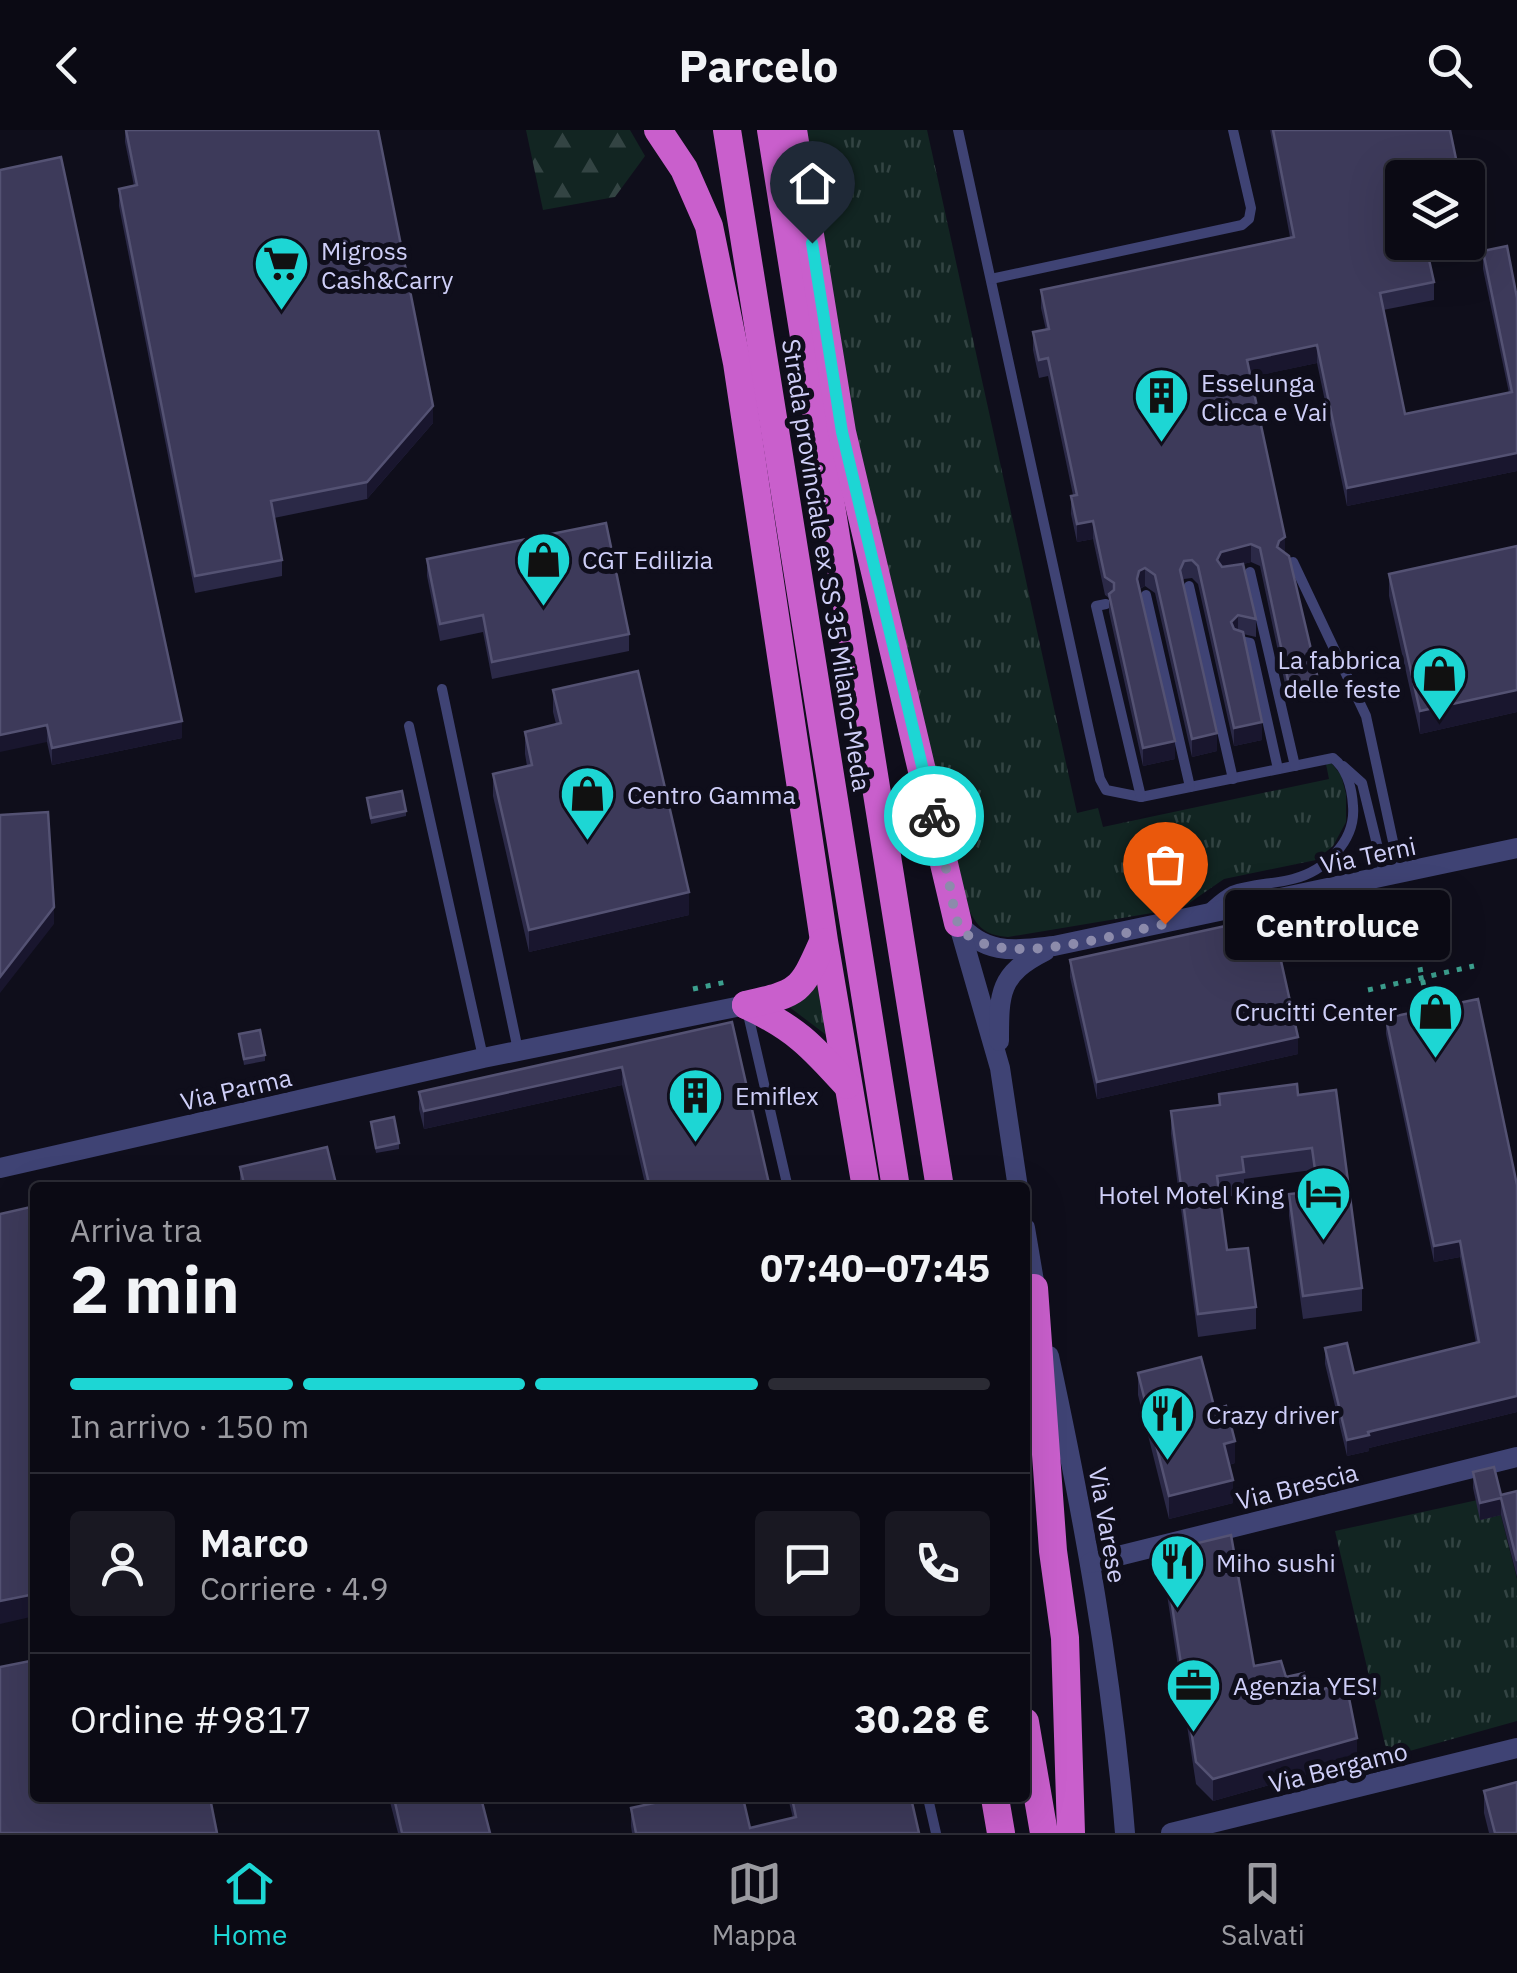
<!DOCTYPE html>
<html lang="it">
<meta charset="utf-8">
<style>
:root{--surface:#0b0a14;--page:#191822;--text:#f1f3f6;--muted:#9a9aa0;--line:#2b2b34;--accent:#1dd6d4}
body{margin:0;font-family:"IBM Plex Sans",sans-serif;background:var(--page);color:var(--text);height:100vh;display:flex;flex-direction:column;font-size:38px;white-space:nowrap}
*{box-sizing:border-box;margin:0}
p{font-size:32px;color:var(--muted)}
.icon{flex:none;width:55px;height:55px;fill:none;stroke:currentColor;stroke-width:2;stroke-linecap:round;stroke-linejoin:round}
.map{position:relative;flex:1;overflow:hidden}
.drawer{position:absolute;left:30px;top:1052px;width:1000px;height:620px;display:flex;flex-direction:column;background:var(--surface);border-radius:10px;box-shadow:0 10px 40px #0002,0 0 0 2px var(--line)}
.drawer>*{flex:none}
.tools{position:absolute;left:1385px;top:30px;display:grid;gap:20px}
.tools a{display:grid;place-items:center;width:100px;height:100px;border-radius:10px;background:var(--surface);box-shadow:0 10px 40px #0002,0 0 0 2px var(--line);font-size:50px}
.pin{position:absolute;display:grid;place-items:center;width:85px;height:85px;color:#fff;margin:-102px -42px;border-radius:50% 50% 50% 0;rotate:-45deg;box-shadow:0 0 10px #0007}
.pin .icon{rotate:45deg}
.courier{position:absolute;display:grid;place-items:center;width:100px;height:100px;margin:-50px;border:8px solid #1dd6d4;border-radius:50%;background:#fff;color:#222;box-shadow:0 2px 12px #0007}
.bubble{position:absolute;height:70px;border-radius:10px;background:var(--surface);box-shadow:0 10px 40px #0002,0 0 0 2px var(--line);font-size:32px;font-weight:700;line-height:70px;text-align:center}
.summary em{font-style:normal;font-weight:700}
.summary div{display:flex;flex-direction:column-reverse}
.summary{display:flex;align-items:center;justify-content:space-between;height:170px;padding:0 40px}
h1{font-size:65px;font-weight:700;line-height:75px}
.bar{display:grid;grid-template-columns:repeat(4,1fr);gap:15px 10px;align-content:center;height:120px;padding:0 40px}
.bar i{height:12px;border-radius:8px;background:var(--line)}
.bar .current{background:var(--accent)}
.bar p{grid-column:span 4}
.line{display:flex;align-items:center;gap:25px;padding:0 40px;border-top:2px solid var(--line)}
.line div{flex:1}
.round{display:grid;place-items:center;flex:none;width:105px;height:105px;border-radius:10px;background:var(--page)}
header{display:flex;justify-content:space-between;align-items:center;height:130px;padding:0 40px;background:var(--surface);font-size:45px;font-weight:700}
.menu{display:flex;justify-content:space-around;align-items:center;height:140px;border-top:2px solid var(--line);background:var(--surface);font-size:28px;color:var(--muted)}
.menu a{display:grid;justify-items:center;gap:5px}
.menu .current{color:var(--accent)}
.map>svg:first-child{display:block}
</style>
<header><svg class="icon" aria-label="back" viewBox="0 0 24 24"><path d="M15 5l-7 7 7 7"/></svg>Parcelo<svg class="icon" aria-label="search" viewBox="0 0 24 24"><circle cx="10" cy="10" r="6"/><path d="M15 15l6 6"/></svg></header>
<div class="map">
<svg width="1517" height="1703" viewBox="0 0 1517 1703">
<defs>
<pattern id="grass-tufts" width="24" height="20" patternUnits="userSpaceOnUse" patternTransform="scale(2.5)"><rect width="24" height="20" fill="#122522"/><path d="M3 7l-1-3M5 7V3M7 7l1-3M15 17l-1-3M17 17v-4M19 17l1-3" fill="none" stroke="#334443"/></pattern>
<pattern id="forest-firs" width="22" height="20" patternUnits="userSpaceOnUse" patternTransform="scale(2.5)"><rect width="22" height="20" fill="#122522"/><path d="M5 1l3.5 6h-7zM16 11l3.5 6h-7z" fill="#334443"/></pattern>
</defs>
<rect width="100%" height="100%" fill="#0f0e1b"/>
<g fill="url(#grass-tufts)">
<path d="M 806,0 L 927,0 L 1077,683 L 1098,678 L 1103,697 L 1329,649 L 1324,624 L 1341,645 L 1346,664 L 1346,692 L 1333,716 L 1316,730 L 1224,749 L 1182,778 L 1008,807 C 985,805 978,798 968,778 L 855,304 Z"/>
<polygon points="816,853 819,854 827,903 825,904 788,876"/>
<polygon points="1496,1366 1517,1449 1517,1591 1388,1627 1335,1401"/>
</g>
<polygon fill="url(#forest-firs)" points="526,0 630,0 645,26 615,67 543,80"/>
<g fill="none" stroke-linecap="round" stroke-linejoin="round">
<g stroke="#3c9f8e" stroke-width="5" stroke-dasharray="5 8" stroke-linecap="butt">
<polyline points="1404,761 1429,881"/>
<polyline points="693,859 731,851"/>
<polyline points="1368,860 1474,836"/>
</g>
<g stroke="#3f4374" stroke-width="10">
<path d="M 958,0 L 1090,605 L 1100,649 L 1106,660 L 1141,667 L 1333,628 C 1347,639 1352,659 1353,676 C 1356,711 1325,741 1293,749 C 1274,754 1251,754 1232,761 C 1222,766 1215,773 1207,780"/>
<polyline points="991,149 1242,95 1249,89 1251,78 1233,0"/>
<polyline points="1286,434 1293,432 1366,586 1400,744"/>
<polyline points="1250,442 1295,636"/>
<polyline points="1189,456 1233,649"/>
<polyline points="1146,465 1190,657"/>
<polyline points="1106,474 1096,476 1141,667"/>
<polyline points="1240,511 1250,513 1278,639"/>
<polyline points="442,559 518,920"/>
<polyline points="409,596 483,927"/>
<polyline points="1343,636 1362,653 1385,747"/>
<polyline points="747,880 788,1058"/>
<polyline points="928,1668 936,1703"/>
</g>
<g stroke="#3f4374" stroke-width="20">
<path d="M 958,793 C 986,826 1015,820 1054,816 L 1517,718"/>
<polyline points="960,799 1000,938 1018,1058"/>
<path d="M 999,911 C 999,863 999,844 1045,821"/>
<polyline points="0,1038 483,928 746,875"/>
<polyline points="1025,1098 1037,1169"/>
<path d="M 1049,1226 C 1083,1384 1112,1542 1125,1703"/>
<polyline points="1090,1433 1517,1327"/>
<polyline points="1171,1703 1517,1618"/>
</g>
<g stroke="#c95fcc" stroke-width="28">
<polyline points="658,0 684,39 709,96 737,233 824,811 866,1058"/>
<polyline points="727,0 896,1058"/>
<polyline points="771,0 940,1058"/>
<polyline points="793,0 842,302 958,793"/>
<path d="M 746,875 C 794,897 812,916 847,955"/>
<path d="M 746,875 C 799,863 801,862 823,812"/>
<polyline points="1034,1158 1053,1421 1065,1508 1071,1703"/>
<polyline points="1025,1592 1044,1703"/>
<polyline points="995,1668 1001,1703"/>
</g>
</g>
<g fill="#2b2947">
<polygon points="125,0 378,0 433,293 367,369 274,388 282,430 282,446 195,463 119,76 119,59 134,56 125,12"/>
<polygon points="1270,0 1450,0 1402,48 1453,112 1453,118 1428,123 1434,152 1434,170 1383,180 1405,284 1509,263 1483,139 1483,121 1507,116 1517,341 1347,376 1317,233 1250,247 1285,423 1318,567 1289,573 1260,436 1251,432 1243,434 1256,489 1256,507 1243,504 1262,610 1234,616 1198,454 1192,448 1184,449 1183,451 1217,621 1192,627 1155,463 1145,456 1140,459 1175,629 1143,636 1109,482 1109,468 1105,465 1093,409 1077,412 1071,384 1071,366 1073,365 1048,246 1039,248 1033,220 1033,202 1046,200 1041,178 1041,160 1290,107"/>
<polygon points="0,40 182,608 52,635 47,612"/>
<polygon points="1517,416 1517,582 1420,604 1389,466 1389,444"/>
<polygon points="427,429 629,504 629,521 492,549 483,502 440,511 427,446"/>
<polygon points="553,560 689,785 529,822 493,666 493,644 527,636 525,624 525,602 556,594 553,582"/>
<polygon points="367,668 406,681 406,686 371,694"/>
<polygon points="1070,830 1298,924 1097,969 1070,847"/>
<polygon points="1386,888 1517,1055 1517,1282 1369,1318 1369,1321 1347,1326 1325,1234 1325,1218 1354,1243 1476,1213 1460,1127 1434,1132 1386,904"/>
<polygon points="732,892 770,1058 646,1058 622,955 424,999 419,979 419,962"/>
<polygon points="239,904 265,925 265,931 244,935"/>
<polygon points="1219,964 1298,965 1362,1158 1362,1181 1303,1189 1289,1086 1289,1064 1315,1061 1312,1040 1244,1049 1244,1064 1220,1068 1227,1120 1256,1177 1256,1199 1198,1207 1171,1004 1171,981 1219,975"/>
<polygon points="371,992 399,1013 399,1019 376,1023"/>
<polygon points="240,1037 337,1058 240,1058"/>
<polygon points="1138,1243 1215,1280 1235,1333 1229,1335 1233,1373 1169,1389 1138,1265"/>
<polygon points="1473,1342 1501,1365 1517,1361 1517,1447 1501,1385 1480,1390 1473,1358"/>
<polygon points="1166,1436 1254,1536 1286,1547 1308,1563 1357,1630 1213,1671 1196,1654 1166,1458"/>
<polygon points="1484,1661 1517,1703 1489,1703 1484,1683"/>
<polygon points="389,1668 481,1668 490,1703 398,1703"/>
<polygon points="788,1668 911,1668 919,1703 632,1703 631,1696 631,1678 750,1698 793,1688"/>
</g>
<g fill="#19162e">
<polygon points="1424,112 1453,112 1453,118 1424,124"/>
<polygon points="1317,215 1317,233 1247,248 1247,230"/>
<polygon points="433,276 433,293 367,369 367,352"/>
<polygon points="1517,323 1517,341 1347,376 1347,358"/>
<polygon points="1093,391 1093,409 1077,412 1077,394"/>
<polygon points="1285,407 1285,425 1277,417 1279,411"/>
<polygon points="1251,414 1251,432 1221,440 1217,430 1221,422"/>
<polygon points="1145,438 1145,456 1139,459 1137,449 1139,441"/>
<polygon points="1238,485 1238,503 1231,510 1231,492"/>
<polygon points="1318,549 1318,567 1289,573 1289,555"/>
<polygon points="1517,560 1517,582 1420,604 1420,581"/>
<polygon points="182,591 182,608 52,635 52,618"/>
<polygon points="1262,592 1262,610 1234,616 1234,598"/>
<polygon points="47,595 47,612 0,622 0,605"/>
<polygon points="1217,603 1217,621 1192,627 1192,609"/>
<polygon points="1175,611 1175,629 1143,636 1143,618"/>
<polygon points="689,762 689,785 529,822 529,800"/>
<polygon points="54,777 54,794 0,863 0,847"/>
<polygon points="1298,907 1298,924 1097,969 1097,952"/>
<polygon points="622,937 622,955 424,999 424,981"/>
<polygon points="1460,1111 1460,1127 1434,1132 1434,1116"/>
<polygon points="1517,1266 1517,1282 1369,1318 1369,1321 1347,1326 1347,1310 1368,1302"/>
<polygon points="1235,1311 1235,1333 1224,1336 1224,1314"/>
<polygon points="1233,1350 1233,1373 1169,1389 1169,1366"/>
<polygon points="1501,1368 1501,1385 1480,1390 1480,1373"/>
<polygon points="35,1464 35,1486 0,1494 0,1471"/>
<polygon points="1357,1608 1357,1630 1213,1671 1213,1649"/>
</g>
<g fill="#3d3a5a" stroke="#545273" stroke-width="2.5">
<polygon points="126,0 378,0 433,276 367,352 271,371 282,430 195,446 119,59 137,55"/>
<polygon points="1273,0 1450,0 1460,48 1402,48 1402,112 1425,112 1434,152 1380,163 1405,284 1512,262 1483,121 1507,116 1517,168 1517,323 1347,358 1317,215 1247,230 1285,407 1279,411 1277,417 1289,426 1318,549 1289,555 1260,418 1251,414 1221,422 1217,430 1222,437 1243,434 1256,489 1238,485 1231,492 1234,499 1243,502 1262,592 1234,598 1198,436 1192,430 1184,431 1180,440 1217,603 1192,609 1155,445 1145,438 1139,441 1137,449 1175,611 1143,618 1109,464 1114,460 1114,453 1105,447 1093,391 1077,394 1071,366 1077,365 1048,228 1039,230 1033,202 1049,199 1041,160 1294,107"/>
<polygon points="61,27 182,591 52,618 47,595 0,605 0,40"/>
<polygon points="606,393 629,504 492,532 483,485 440,494 427,429"/>
<polygon points="1517,416 1517,560 1420,581 1389,444"/>
<polygon points="638,541 689,762 529,800 493,644 532,635 525,602 561,593 553,560"/>
<polygon points="402,661 406,681 371,688 367,668"/>
<polygon points="48,682 54,777 0,847 0,685"/>
<polygon points="1271,786 1298,907 1097,952 1070,830"/>
<polygon points="1478,869 1517,1055 1517,1266 1368,1302 1369,1305 1347,1310 1325,1218 1347,1213 1354,1243 1479,1212 1460,1111 1434,1116 1386,888"/>
<polygon points="732,892 770,1058 650,1058 622,937 424,981 419,962"/>
<polygon points="260,900 265,925 244,929 239,904"/>
<polygon points="1297,954 1298,965 1336,960 1362,1158 1303,1166 1289,1064 1318,1061 1312,1018 1242,1027 1244,1042 1217,1046 1227,1120 1248,1118 1256,1177 1198,1184 1171,981 1220,975 1219,964"/>
<polygon points="394,987 399,1013 376,1018 371,992"/>
<polygon points="327,1017 337,1058 245,1058 240,1037"/>
<polygon points="35,1076 35,1464 0,1471 0,1084"/>
<polygon points="1201,1227 1215,1280 1226,1276 1235,1311 1224,1314 1233,1350 1169,1366 1138,1243"/>
<polygon points="1494,1337 1501,1365 1517,1361 1517,1431 1501,1368 1480,1373 1473,1342"/>
<polygon points="1231,1405 1254,1536 1281,1531 1286,1547 1304,1543 1308,1563 1346,1553 1357,1608 1213,1649 1196,1632 1166,1436 1177,1418"/>
<polygon points="35,1530 35,1668 210,1668 217,1703 0,1703 0,1537"/>
<polygon points="1517,1652 1517,1703 1495,1703 1484,1661"/>
<polygon points="394,1668 481,1668 490,1703 402,1703"/>
<polygon points="677,1668 743,1668 750,1698 796,1687 792,1668 911,1668 919,1703 636,1703 631,1678"/>
</g>
<g fill="none" stroke-linecap="round" stroke-linejoin="round">
<path stroke="#8c8bab" stroke-width="10" stroke-dasharray="0 18" d="M 934,686 C 940,712 946,737 951,762 C 953,772 954,784 958,793 C 985,846 1119,803 1165,794"/>
<polyline stroke="#1dd6d4" stroke-width="12" points="812,113 842,302 934,686"/>
</g>
<defs>
<symbol id="supermarket-pin" viewBox="-11 -11 22 30"><path d="M0 17L-7.5 6A9.5 9.5 0 1 1 7.5 6Z" fill="#1dd6d4" stroke="#0f0e1b"/><path d="M-6-5.5h2.5l.6 2H6L4.5 2H-2.5L-4.4-4H-6ZM-1.5 3.2a1.3 1.3 0 1 0 .1 0ZM3 3.2a1.3 1.3 0 1 0 .1 0Z" fill="#111"/></symbol>
<symbol id="building-pin" viewBox="-11 -11 22 30"><path d="M0 17L-7.5 6A9.5 9.5 0 1 1 7.5 6Z" fill="#1dd6d4" stroke="#0f0e1b"/><path d="M-4-6H4V6H1V3H-1V6H-4ZM-2.5-4.3h1.7v1.8h-1.7ZM.8-4.3h1.7v1.8H.8ZM-2.5-1h1.7V.8h-1.7ZM.8-1h1.7V.8H.8Z" fill="#111"/></symbol>
<symbol id="shop-pin" viewBox="-11 -11 22 30"><path d="M0 17L-7.5 6A9.5 9.5 0 1 1 7.5 6Z" fill="#1dd6d4" stroke="#0f0e1b"/><path d="M-5-2.5h2.3a2.7 3.5 0 0 1 5.4 0H5L5.5 6h-11ZM-1.5-2.5h3a1.5 2.3 0 0 0-3 0Z" fill="#111"/></symbol>
<symbol id="hotel-pin" viewBox="-11 -11 22 30"><path d="M0 17L-7.5 6A9.5 9.5 0 1 1 7.5 6Z" fill="#1dd6d4" stroke="#0f0e1b"/><path d="M-6-4.5h1.5V1H6V5H4.5V3h-9V5H-6ZM-4 0a1.8 1.8 0 1 1 3.6 0ZM.5 0V-2.5h3Q6-2.5 6 0Z" fill="#111"/></symbol>
<symbol id="restaurant-pin" viewBox="-11 -11 22 30"><path d="M0 17L-7.5 6A9.5 9.5 0 1 1 7.5 6Z" fill="#1dd6d4" stroke="#0f0e1b"/><path d="M-5-6h1v4h1v-4h1v4h1v-4h1v5L-1.5 .5V6h-2V.5L-5-1ZM5-6V6H3V1.5H1.5Q1.5-4 5-6Z" fill="#111"/></symbol>
<symbol id="office-pin" viewBox="-11 -11 22 30"><path d="M0 17L-7.5 6A9.5 9.5 0 1 1 7.5 6Z" fill="#1dd6d4" stroke="#0f0e1b"/><path d="M-6-3h4V-5.5h4V-3h4V5H-6ZM-1-4.5V-3h2v-1.5ZM-6 0V1H6V0Z" fill="#111"/></symbol>
</defs>
<g fill-rule="evenodd">
<use href="#supermarket-pin" x="250" y="102" width="63" height="86"/>
<use href="#building-pin" x="1130" y="234" width="63" height="86"/>
<use href="#shop-pin" x="512" y="398" width="63" height="86"/>
<use href="#shop-pin" x="1408" y="512" width="63" height="86"/>
<use href="#shop-pin" x="556" y="632" width="63" height="86"/>
<use href="#shop-pin" x="1404" y="850" width="63" height="86"/>
<use href="#building-pin" x="664" y="934" width="63" height="86"/>
<use href="#hotel-pin" x="1292" y="1032" width="63" height="86"/>
<use href="#restaurant-pin" x="1136" y="1252" width="63" height="86"/>
<use href="#restaurant-pin" x="1146" y="1400" width="63" height="86"/>
<use href="#office-pin" x="1162" y="1524" width="63" height="86"/>
</g>
<g text-anchor="middle" dominant-baseline="central" stroke-width="10" stroke-linejoin="round" paint-order="stroke">
<g font-size="25" fill="#cfcff8" stroke="#0f0e1b" text-anchor="start">
<text x="321" y="120">Migross<tspan x="321" dy="29">Cash&amp;Carry</tspan></text>
<text x="1201" y="252">Esselunga<tspan x="1201" dy="29">Clicca e Vai</tspan></text>
<text x="582" y="429">CGT Edilizia</text>
<text x="1401" y="529" text-anchor="end">La fabbrica<tspan x="1401" dy="29">delle feste</tspan></text>
<text x="627" y="664">Centro Gamma</text>
<text x="1397" y="881" text-anchor="end">Crucitti Center</text>
<text x="735" y="965">Emiflex</text>
<text x="1284" y="1064" text-anchor="end">Hotel Motel King</text>
<text x="1206" y="1284">Crazy driver</text>
<text x="1216" y="1432">Miho sushi</text>
<text x="1233" y="1555">Agenzia YES!</text>
</g>
<g font-size="25" fill="#cfcff8" stroke="#0f0e1b">
<text transform="translate(827 435) rotate(81)">Strada provinciale ex SS 35 Milano-Meda</text>
<text transform="translate(1368 725) rotate(-12)">Via Terni</text>
<text transform="translate(236 959) rotate(-13)">Via Parma</text>
<text transform="translate(1297 1356) rotate(-14)">Via Brescia</text>
<text transform="translate(1108 1395) rotate(80)">Via Varese</text>
<text transform="translate(1338 1637) rotate(-14)">Via Bergamo</text>
</g>
</g>
</svg>
<div class="tools">
<a><svg class="icon" aria-label="layers" viewBox="0 0 24 24"><path d="M12 4l9 5-9 5-9-5zM3 14l9 5 9-5"/></svg></a>
</div>
<div class="pin" style="left:1165px;top:794px;background:#ea580c"><svg class="icon" aria-label="bag" viewBox="0 0 24 24"><path d="M5 8h14l-1 12H6zM9 8a3 3 0 0 1 6 0"/></svg></div>
<div class="pin" style="left:812px;top:113px;background:#1f2937"><svg class="icon" aria-label="home" viewBox="0 0 24 24"><path d="M3 11l9-7 9 7M6 9v11h12V9"/></svg></div>
<div class="courier" style="left:934px;top:686px"><svg class="icon" aria-label="bike" viewBox="0 0 24 24"><circle cx="6" cy="16" r="4"/><circle cx="18" cy="16" r="4"/><path d="M6 16l4-8h5l3 8M10 8l3 8H6M13 5h3"/></svg></div>
<div class="bubble" style="left:1225px;top:760px;width:225px">Centroluce</div>
<section class="drawer">
<div class="summary"><div><h1>2 min</h1><p>Arriva tra</p></div><em>07:40–07:45</em></div>
<div class="bar"><i class="current"></i><i class="current"></i><i class="current"></i><i></i><p>In arrivo · 150 m</p></div>
<div class="line" style="height:180px"><a class="round"><svg class="icon" aria-label="person" viewBox="0 0 24 24"><circle cx="12" cy="8" r="4"/><path d="M4 21q1-7 8-7t8 7"/></svg></a><div><b>Marco</b><p>Corriere · 4.9</p></div><a class="round"><svg class="icon" aria-label="chat" viewBox="0 0 24 24"><path d="M4 5h16v11H9l-5 4z"/></svg></a><a class="round"><svg class="icon" aria-label="phone" viewBox="0 0 24 24"><path d="M5 4h4l2 5-3 2q2 4 5 5l2-3 5 2v4C11 20 4 13 5 4z"/></svg></a></div>
<div class="line" style="height:130px"><div>Ordine #9817</div><b>30.28 €</b></div>
</section>
</div>
<nav class="menu">
<a class="current"><svg class="icon" aria-label="home" viewBox="0 0 24 24"><path d="M3 11l9-7 9 7M6 9v11h12V9"/></svg>Home</a>
<a><svg class="icon" aria-label="map" viewBox="0 0 24 24"><path d="M3 6l6-2 6 2 6-2v14l-6 2-6-2-6 2zM9 4v14M15 6v14"/></svg>Mappa</a>
<a><svg class="icon" aria-label="saved" viewBox="0 0 24 24"><path d="M7 4h10v16l-5-4-5 4z"/></svg>Salvati</a>
</nav>
